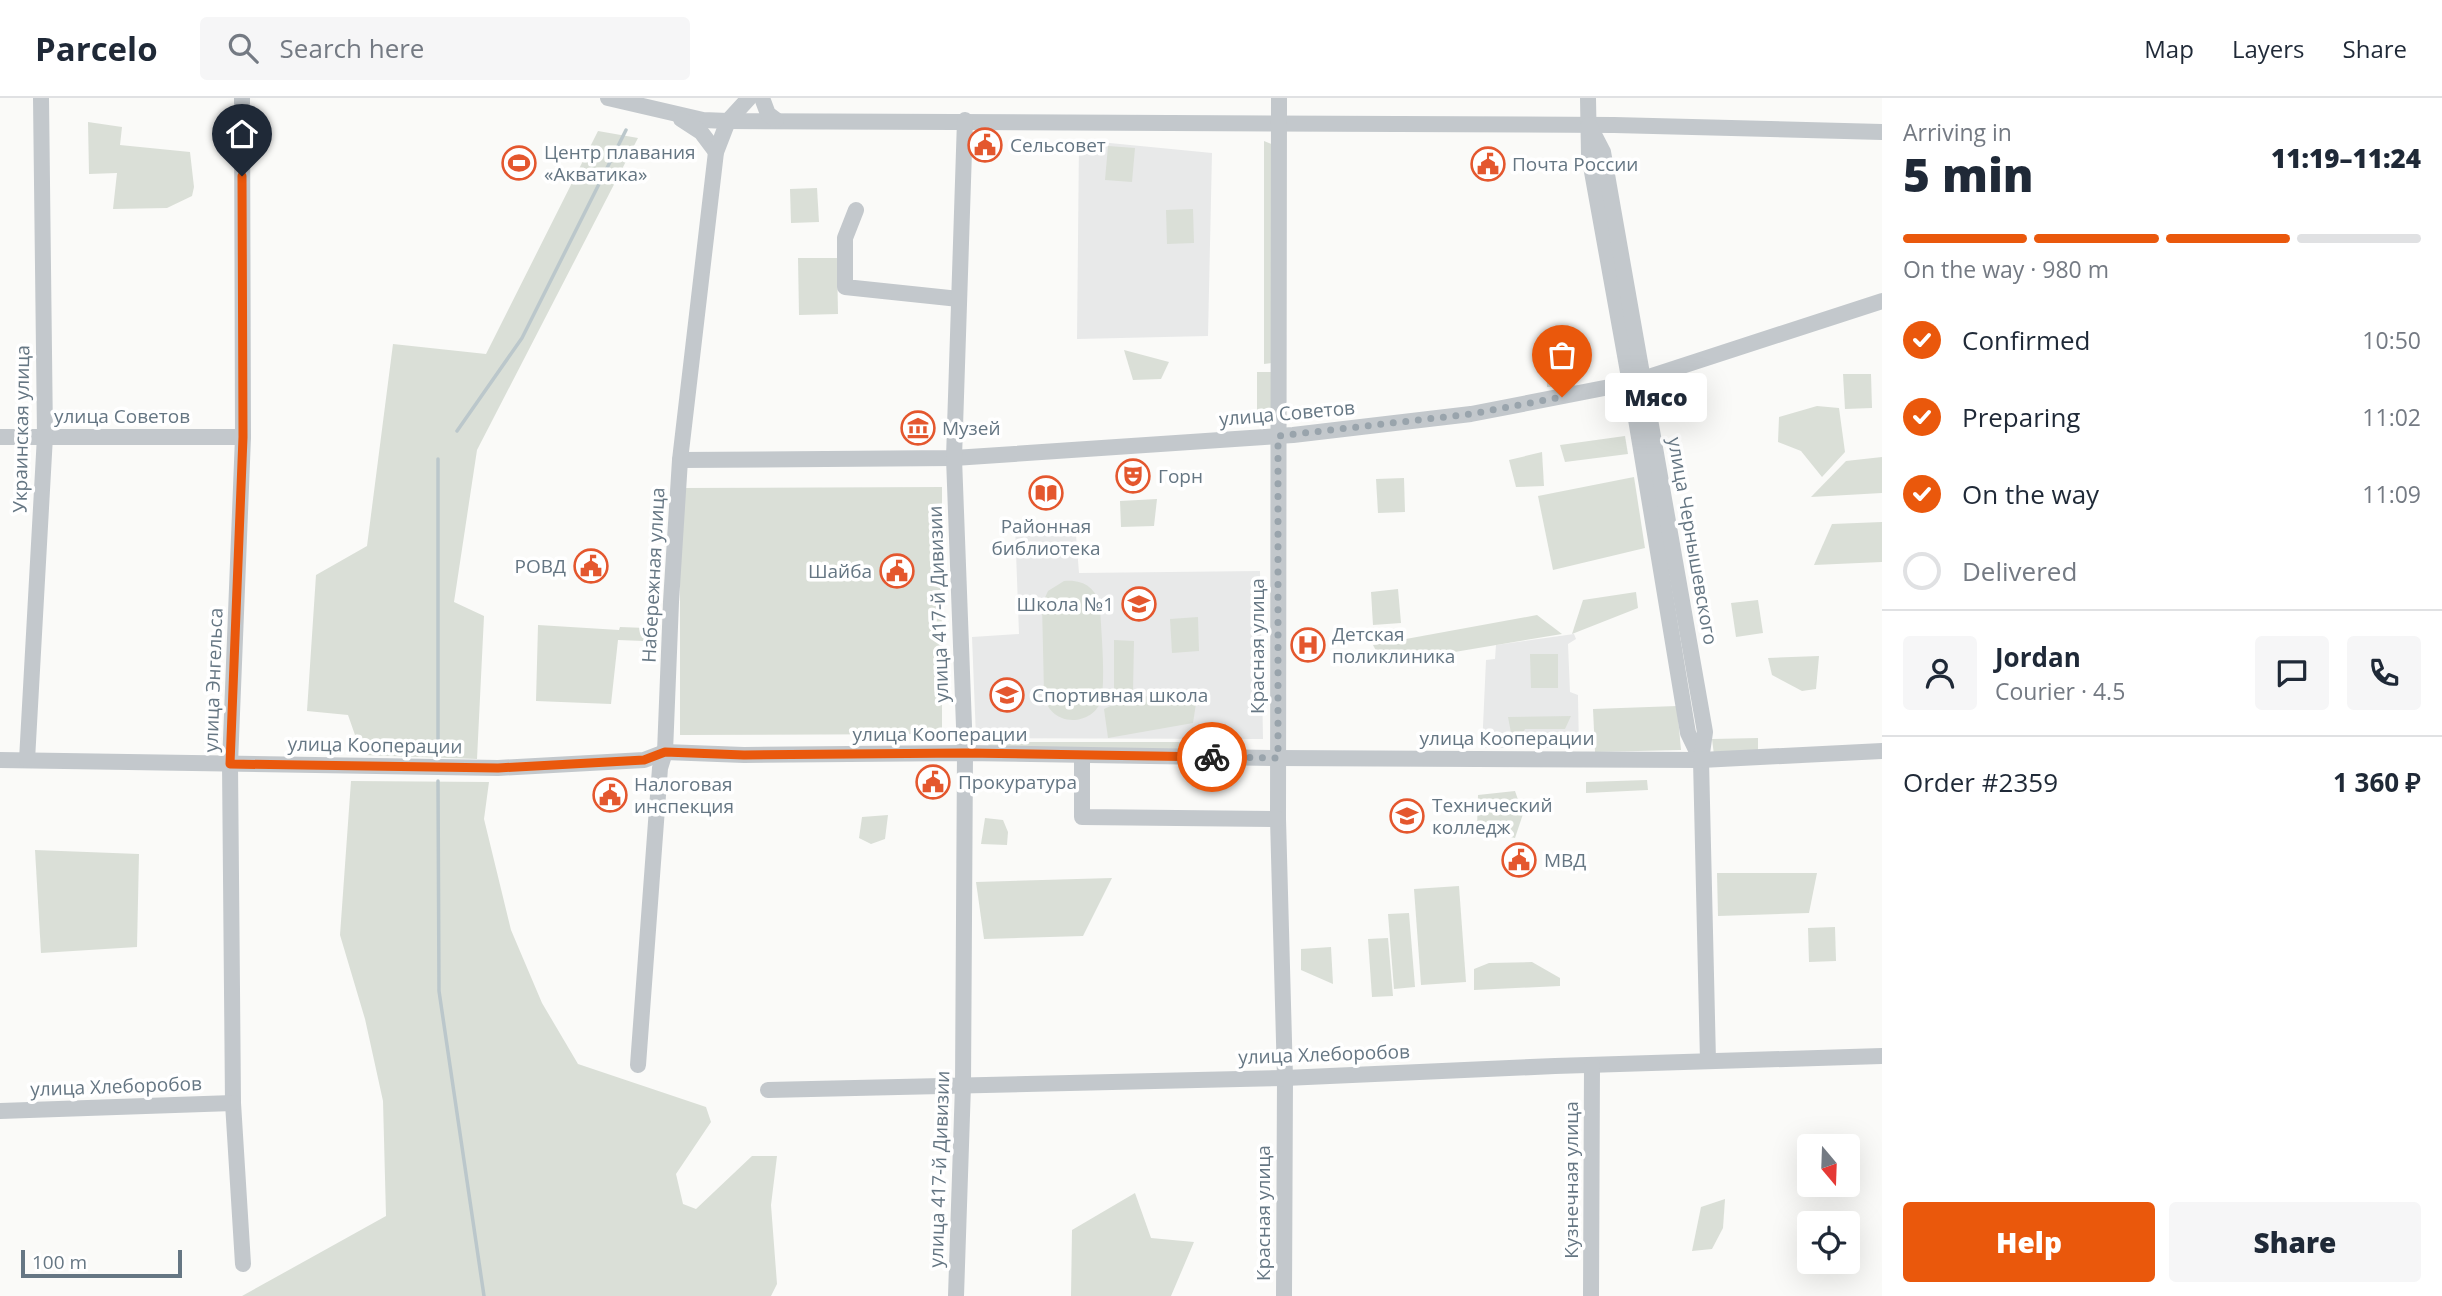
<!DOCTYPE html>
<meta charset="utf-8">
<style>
:root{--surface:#fff;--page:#f6f6f7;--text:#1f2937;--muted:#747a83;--line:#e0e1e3;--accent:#ea580c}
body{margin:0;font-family:"Open Sans",sans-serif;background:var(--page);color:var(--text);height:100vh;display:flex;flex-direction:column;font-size:26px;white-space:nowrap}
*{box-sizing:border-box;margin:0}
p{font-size:23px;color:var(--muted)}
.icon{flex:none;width:38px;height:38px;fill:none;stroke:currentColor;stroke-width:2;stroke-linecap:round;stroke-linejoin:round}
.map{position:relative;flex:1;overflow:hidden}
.details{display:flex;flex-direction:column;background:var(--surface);width:560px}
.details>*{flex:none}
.needle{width:46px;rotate:161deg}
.tools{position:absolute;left:1797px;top:1036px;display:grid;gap:14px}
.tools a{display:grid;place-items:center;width:63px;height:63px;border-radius:7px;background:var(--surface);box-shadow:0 7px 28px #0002;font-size:35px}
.scale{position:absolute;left:21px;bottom:18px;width:161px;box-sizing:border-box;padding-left:7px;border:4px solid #657683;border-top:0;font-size:19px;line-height:24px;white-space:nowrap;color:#657683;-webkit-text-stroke:5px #fff;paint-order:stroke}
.pin{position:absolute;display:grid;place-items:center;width:60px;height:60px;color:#fff;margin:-72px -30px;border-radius:50% 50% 50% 0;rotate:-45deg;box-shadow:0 0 7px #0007}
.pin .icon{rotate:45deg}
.courier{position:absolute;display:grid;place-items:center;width:70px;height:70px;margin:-35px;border:5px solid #ea580c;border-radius:50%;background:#fff;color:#222;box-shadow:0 2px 9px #0007}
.bubble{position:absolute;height:49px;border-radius:7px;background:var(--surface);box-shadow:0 7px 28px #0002;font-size:23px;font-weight:800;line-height:49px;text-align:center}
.summary em{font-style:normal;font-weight:800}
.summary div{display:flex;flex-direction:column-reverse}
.summary{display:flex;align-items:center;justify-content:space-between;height:119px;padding:0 21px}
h1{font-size:46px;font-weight:800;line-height:52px}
.bar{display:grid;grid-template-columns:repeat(4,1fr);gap:10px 7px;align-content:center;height:84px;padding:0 21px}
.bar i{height:9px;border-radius:5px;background:var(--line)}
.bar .active{background:var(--accent)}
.bar p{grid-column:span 4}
.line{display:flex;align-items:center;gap:18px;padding:0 21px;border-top:2px solid var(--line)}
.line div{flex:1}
.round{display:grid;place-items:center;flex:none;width:74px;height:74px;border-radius:7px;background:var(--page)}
ol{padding:0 21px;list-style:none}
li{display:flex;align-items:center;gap:21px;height:77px}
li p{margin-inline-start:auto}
li .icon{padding:7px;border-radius:50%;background:var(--accent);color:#fff;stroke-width:4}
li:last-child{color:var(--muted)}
li i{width:38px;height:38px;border:4px solid var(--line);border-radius:50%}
.action{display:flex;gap:14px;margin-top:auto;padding:14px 21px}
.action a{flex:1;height:80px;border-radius:7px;background:var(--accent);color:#fff;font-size:28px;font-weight:800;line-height:80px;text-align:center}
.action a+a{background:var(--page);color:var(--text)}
header{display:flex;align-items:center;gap:42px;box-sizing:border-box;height:98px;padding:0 35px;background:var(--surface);border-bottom:2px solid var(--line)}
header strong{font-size:33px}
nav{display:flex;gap:38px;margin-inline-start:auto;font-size:24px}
.search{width:490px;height:63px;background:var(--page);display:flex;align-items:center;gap:18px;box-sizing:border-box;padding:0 24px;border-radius:7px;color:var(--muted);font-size:26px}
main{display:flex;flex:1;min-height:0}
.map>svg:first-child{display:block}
</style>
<header>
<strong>Parcelo</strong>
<div class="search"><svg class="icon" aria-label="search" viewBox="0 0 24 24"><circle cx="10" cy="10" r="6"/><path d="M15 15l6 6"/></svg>Search here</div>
<nav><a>Map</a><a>Layers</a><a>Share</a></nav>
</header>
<main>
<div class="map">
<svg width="1882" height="1198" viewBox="0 0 1882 1198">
<rect width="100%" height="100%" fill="#fafaf8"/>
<g fill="#e8e9e9">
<polygon points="1079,42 1212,55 1208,238 1077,241"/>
<polygon points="1075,424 1079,475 1260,473 1263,641 976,640 972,539 1019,536 1015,427"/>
<polygon points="1574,536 1576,541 1568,546 1570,594 1578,597 1578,600 1579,650 1482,650 1486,562 1495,561 1496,547"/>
</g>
<g fill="#dadfd7">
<polygon points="88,24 122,29 120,47 190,54 194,89 192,98 167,110 113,111 117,75 89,76"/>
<polygon points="598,33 638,40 477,352 454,504 484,518 477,661 362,657 348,617 307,613 316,477 367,448 393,246 486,256"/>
<polygon points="1264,43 1274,47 1273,265 1264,266"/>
<polygon points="1108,48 1135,50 1132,84 1105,82"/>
<polygon points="817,90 819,124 791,125 790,91"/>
<polygon points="1193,111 1194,145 1167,146 1166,112"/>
<polygon points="798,160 837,160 838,216 799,217"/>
<polygon points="1124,252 1169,264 1161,281 1133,282"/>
<polygon points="1573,254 1575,288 1547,289 1546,255"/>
<polygon points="1257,274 1275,274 1273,322 1257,323"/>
<polygon points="1871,276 1872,310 1845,311 1843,276"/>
<polygon points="1817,308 1839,310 1845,354 1822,379 1801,353 1778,344 1779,319"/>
<polygon points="1625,338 1628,356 1565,364 1560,347"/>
<polygon points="1542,354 1544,388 1516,389 1509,362"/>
<polygon points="1882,359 1882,395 1811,399 1846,363"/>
<polygon points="1634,379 1645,450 1553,472 1538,398"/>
<polygon points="1404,380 1405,414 1378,415 1376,381"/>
<polygon points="942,389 942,636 680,637 680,390"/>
<polygon points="1157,401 1154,428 1121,429 1120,403"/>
<polygon points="1882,424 1882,464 1814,467 1832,426"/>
<path d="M 1064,483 C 1083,481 1097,490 1100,509 C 1101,531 1106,583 1101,602 C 1097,618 1077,626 1062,620 C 1051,616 1045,606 1044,595 L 1042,506 L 1048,493 Z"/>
<polygon points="1398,491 1401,525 1373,527 1371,494"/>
<polygon points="1636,494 1638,510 1572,536 1583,502"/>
<polygon points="1758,502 1763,535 1736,539 1731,505"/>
<polygon points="1537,517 1562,536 1383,566 1373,547"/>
<polygon points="1198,519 1199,553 1172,555 1170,521"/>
<polygon points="538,527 619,532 620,529 646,530 644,543 618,542 611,606 536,603"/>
<polygon points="1114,542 1134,543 1133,594 1114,595"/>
<polygon points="1530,556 1558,556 1558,590 1531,590"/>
<polygon points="1819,558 1816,591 1802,593 1772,577 1768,560"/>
<polygon points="1132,598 1197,599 1193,625 1108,640 1104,611"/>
<polygon points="1677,608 1681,652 1595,654 1593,611"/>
<polygon points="1571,618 1565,631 1525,631 1519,642 1512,640 1508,619"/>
<polygon points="1758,640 1758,655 1714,657 1712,641"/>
<polygon points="988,644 1230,644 1228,655 989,652"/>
<polygon points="1647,682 1648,692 1586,695 1586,684"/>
<polygon points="351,683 489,684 484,721 511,832 542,905 578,966 706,1009 711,1024 676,1076 683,1106 696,1111 752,1058 777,1058 771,1107 777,1186 771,1198 242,1198 386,1118 383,1003 365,921 340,837"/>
<polygon points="1515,693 1523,716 1515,740 1477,732 1478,697"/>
<polygon points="888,717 885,741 871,746 859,740 862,719"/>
<polygon points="985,720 1003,722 1008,734 1007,747 981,746"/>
<polygon points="35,752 139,756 137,849 41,855"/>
<polygon points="1717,775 1817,775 1809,815 1718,818"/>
<polygon points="1112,780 1083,838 984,841 976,784"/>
<polygon points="1459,788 1466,884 1421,887 1414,791"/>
<polygon points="1409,815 1415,889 1394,891 1388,816"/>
<polygon points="1835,829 1836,863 1809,864 1808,830"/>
<polygon points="1388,840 1393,898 1372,899 1368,841"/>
<polygon points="1331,849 1333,886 1301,872 1301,851"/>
<polygon points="1532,864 1560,880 1560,888 1474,892 1474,871 1489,865"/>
<polygon points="1135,1095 1151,1140 1194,1144 1171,1198 1071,1198 1072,1132"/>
<polygon points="1725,1101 1723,1130 1712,1151 1692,1153 1701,1109"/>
</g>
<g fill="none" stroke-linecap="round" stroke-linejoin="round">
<g stroke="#bbc7cb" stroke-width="3.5">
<polyline points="457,333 522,240 626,32"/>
<polyline points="438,361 438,661"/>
<polyline points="438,683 439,893 484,1198"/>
</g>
<g stroke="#c3c8cc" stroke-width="16">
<polyline points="242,0 243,339 230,666 233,1005 243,1166"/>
<polyline points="608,0 703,22 728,23 1614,27 1882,34"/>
<polyline points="762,0 768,16 776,22"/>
<polyline points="1279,0 1278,721 1285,980 1284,1198"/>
<polyline points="1588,0 1589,57 1630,285 1688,635 1701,662"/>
<polyline points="681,21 701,34 716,54"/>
<polyline points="1589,27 1603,54 1705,634 1701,662 1708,963"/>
<polyline points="856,112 845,140 845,189 959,201"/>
<polyline points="0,339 243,339"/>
<polyline points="680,362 954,360 1293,337 1471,316 1630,285 1882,203"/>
<polyline points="1082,657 1082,719 1278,721"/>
<polyline points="0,662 498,670 644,662 665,654 744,657 965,655 1277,660 1701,662 1882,653"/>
<polyline points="27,662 45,338 41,0"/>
<polyline points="638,967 660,670 665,654 671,504 680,362 716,54 728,23 749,0"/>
<polyline points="768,992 1285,980 1555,968 1882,958"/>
<polyline points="0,1013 233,1005"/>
<polyline points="956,1198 963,987 965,655 954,360 965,22"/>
<polyline points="1591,1198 1592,967"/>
</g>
</g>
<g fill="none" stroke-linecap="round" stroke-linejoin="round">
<polyline stroke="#99a4ac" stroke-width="7" stroke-dasharray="0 12.6" points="1212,659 1278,660 1278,338 1471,316 1562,299"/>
<polyline stroke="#ea580c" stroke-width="9" points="242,78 243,339 230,666 498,670 644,662 665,654 744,657 965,655 1212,659"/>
</g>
<defs>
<symbol id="civic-ring" viewBox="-11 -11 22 22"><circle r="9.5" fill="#fff" stroke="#e4572e" stroke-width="1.5"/><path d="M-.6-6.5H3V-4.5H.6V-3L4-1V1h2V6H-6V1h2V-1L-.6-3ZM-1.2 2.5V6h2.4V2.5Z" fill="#e4572e"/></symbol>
<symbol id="stadium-ring" viewBox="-11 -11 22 22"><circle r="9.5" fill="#fff" stroke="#e4572e" stroke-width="1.5"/><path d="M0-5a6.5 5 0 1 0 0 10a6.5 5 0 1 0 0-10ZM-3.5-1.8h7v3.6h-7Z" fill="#e4572e"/></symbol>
<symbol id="museum-ring" viewBox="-11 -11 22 22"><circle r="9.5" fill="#fff" stroke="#e4572e" stroke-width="1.5"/><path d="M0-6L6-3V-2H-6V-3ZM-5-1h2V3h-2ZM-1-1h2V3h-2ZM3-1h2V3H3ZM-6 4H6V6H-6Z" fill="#e4572e"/></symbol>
<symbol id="theatre-ring" viewBox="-11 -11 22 22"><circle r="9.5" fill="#fff" stroke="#e4572e" stroke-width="1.5"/><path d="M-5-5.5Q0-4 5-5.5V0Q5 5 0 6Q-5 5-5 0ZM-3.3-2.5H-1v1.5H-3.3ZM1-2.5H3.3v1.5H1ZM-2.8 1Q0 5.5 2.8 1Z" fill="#e4572e"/></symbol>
<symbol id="library-ring" viewBox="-11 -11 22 22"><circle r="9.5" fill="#fff" stroke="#e4572e" stroke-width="1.5"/><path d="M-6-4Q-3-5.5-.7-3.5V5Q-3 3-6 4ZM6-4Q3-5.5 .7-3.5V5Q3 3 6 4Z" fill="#e4572e"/></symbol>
<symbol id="school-ring" viewBox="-11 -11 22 22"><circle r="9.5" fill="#fff" stroke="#e4572e" stroke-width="1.5"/><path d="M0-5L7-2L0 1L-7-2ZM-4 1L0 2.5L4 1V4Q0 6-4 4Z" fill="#e4572e"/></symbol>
<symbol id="hospital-ring" viewBox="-11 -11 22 22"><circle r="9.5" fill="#fff" stroke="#e4572e" stroke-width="1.5"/><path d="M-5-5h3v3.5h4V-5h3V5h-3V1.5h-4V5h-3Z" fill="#e4572e"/></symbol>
<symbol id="university-ring" viewBox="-11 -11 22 22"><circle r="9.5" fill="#fff" stroke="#e4572e" stroke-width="1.5"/><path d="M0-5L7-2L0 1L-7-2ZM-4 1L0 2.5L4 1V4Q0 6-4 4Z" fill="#e4572e"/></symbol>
</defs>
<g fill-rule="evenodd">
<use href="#civic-ring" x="966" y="28" width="38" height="38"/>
<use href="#stadium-ring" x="500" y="46" width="38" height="38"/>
<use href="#civic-ring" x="1469" y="47" width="38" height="38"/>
<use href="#museum-ring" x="899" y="311" width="38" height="38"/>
<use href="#theatre-ring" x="1114" y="359" width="38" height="38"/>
<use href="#library-ring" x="1027" y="376" width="38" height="38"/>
<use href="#civic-ring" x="572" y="449" width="38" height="38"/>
<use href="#civic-ring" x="878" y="454" width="38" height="38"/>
<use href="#school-ring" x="1120" y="487" width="38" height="38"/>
<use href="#hospital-ring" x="1289" y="528" width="38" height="38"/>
<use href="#school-ring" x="988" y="578" width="38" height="38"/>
<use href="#civic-ring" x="914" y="665" width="38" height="38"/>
<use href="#civic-ring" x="591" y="678" width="38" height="38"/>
<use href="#university-ring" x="1388" y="699" width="38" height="38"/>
<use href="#civic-ring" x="1500" y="743" width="38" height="38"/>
</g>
<g text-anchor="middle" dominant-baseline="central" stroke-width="7" stroke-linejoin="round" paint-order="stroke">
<g font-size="19" fill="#657683" stroke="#fff" text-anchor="start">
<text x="1010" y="47">Сельсовет</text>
<text x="544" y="54">Центр плавания<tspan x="544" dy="22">«Акватика»</tspan></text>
<text x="1512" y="66">Почта России</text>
<text x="942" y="330">Музей</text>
<text x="1158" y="378">Горн</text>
<text x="1046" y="428" text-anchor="middle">Районная<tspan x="1046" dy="22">библиотека</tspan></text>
<text x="566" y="468" text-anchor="end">РОВД</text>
<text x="872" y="473" text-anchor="end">Шайба</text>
<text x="1114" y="506" text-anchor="end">Школа №1</text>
<text x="1332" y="536">Детская<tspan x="1332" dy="22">поликлиника</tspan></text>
<text x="1032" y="597">Спортивная школа</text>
<text x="958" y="684">Прокуратура</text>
<text x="634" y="686">Налоговая<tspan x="634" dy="22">инспекция</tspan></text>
<text x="1432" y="707">Технический<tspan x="1432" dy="22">колледж</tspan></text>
<text x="1544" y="762">МВД</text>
</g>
<g font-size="19" fill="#657683" stroke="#fff">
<text transform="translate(1287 315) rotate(-5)">улица Советов</text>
<text x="122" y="318">улица Советов</text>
<text transform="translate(21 331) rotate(-89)">Украинская улица</text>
<text transform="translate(1693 443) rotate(80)">улица Чернышевского</text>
<text transform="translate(653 477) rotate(-87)">Набережная улица</text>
<text transform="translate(938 506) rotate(-92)">улица 417-й Дивизии</text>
<text transform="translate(1257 548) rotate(-90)">Красная улица</text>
<text transform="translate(213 582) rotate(-88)">улица Энгельса</text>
<text x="940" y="636">улица Кооперации</text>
<text x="1507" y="640">улица Кооперации</text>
<text transform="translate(375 647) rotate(1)">улица Кооперации</text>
<text transform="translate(1324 956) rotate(-2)">улица Хлеборобов</text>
<text transform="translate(116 988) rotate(-2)">улица Хлеборобов</text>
<text transform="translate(939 1071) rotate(-88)">улица 417-й Дивизии</text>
<text transform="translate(1571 1082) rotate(-90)">Кузнечная улица</text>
<text transform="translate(1263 1115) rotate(-90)">Красная улица</text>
</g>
</g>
</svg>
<div class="tools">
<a><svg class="needle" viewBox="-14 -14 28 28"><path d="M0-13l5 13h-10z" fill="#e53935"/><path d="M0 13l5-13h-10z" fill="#747a83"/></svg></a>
<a><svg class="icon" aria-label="locate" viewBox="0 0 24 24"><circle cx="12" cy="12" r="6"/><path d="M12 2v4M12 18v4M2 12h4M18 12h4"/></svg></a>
</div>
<div class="scale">100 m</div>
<div class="pin" style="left:1562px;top:299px;background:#ea580c"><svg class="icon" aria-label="bag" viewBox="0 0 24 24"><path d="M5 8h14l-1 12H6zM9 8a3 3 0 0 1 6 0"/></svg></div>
<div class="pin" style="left:242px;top:78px;background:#1f2937"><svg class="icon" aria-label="home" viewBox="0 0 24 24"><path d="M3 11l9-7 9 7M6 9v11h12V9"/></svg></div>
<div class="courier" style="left:1212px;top:659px"><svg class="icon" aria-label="bike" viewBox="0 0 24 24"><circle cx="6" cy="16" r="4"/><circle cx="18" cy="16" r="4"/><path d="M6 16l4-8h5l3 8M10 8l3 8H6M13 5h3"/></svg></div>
<div class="bubble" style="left:1605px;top:275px;width:102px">Мясо</div>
</div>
<section class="details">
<div class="summary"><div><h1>5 min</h1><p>Arriving in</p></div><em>11:19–11:24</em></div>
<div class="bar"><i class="active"></i><i class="active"></i><i class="active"></i><i></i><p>On the way · 980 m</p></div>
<ol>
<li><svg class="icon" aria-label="check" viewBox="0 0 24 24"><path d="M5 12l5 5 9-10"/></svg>Confirmed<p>10:50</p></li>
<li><svg class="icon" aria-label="check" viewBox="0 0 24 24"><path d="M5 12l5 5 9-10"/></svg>Preparing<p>11:02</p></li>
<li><svg class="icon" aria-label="check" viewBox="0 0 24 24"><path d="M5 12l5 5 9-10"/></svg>On the way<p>11:09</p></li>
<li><i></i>Delivered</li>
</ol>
<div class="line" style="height:126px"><a class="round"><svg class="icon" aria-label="person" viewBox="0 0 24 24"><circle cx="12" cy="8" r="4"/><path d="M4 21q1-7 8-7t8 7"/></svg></a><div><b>Jordan</b><p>Courier · 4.5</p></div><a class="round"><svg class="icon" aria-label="chat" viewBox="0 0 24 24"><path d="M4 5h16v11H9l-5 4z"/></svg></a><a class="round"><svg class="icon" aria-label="phone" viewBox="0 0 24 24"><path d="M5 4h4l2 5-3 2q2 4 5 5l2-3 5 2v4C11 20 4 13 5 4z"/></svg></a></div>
<div class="line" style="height:91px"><div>Order #2359</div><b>1 360 ₽</b></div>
<div class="action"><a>Help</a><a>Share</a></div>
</section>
</main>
